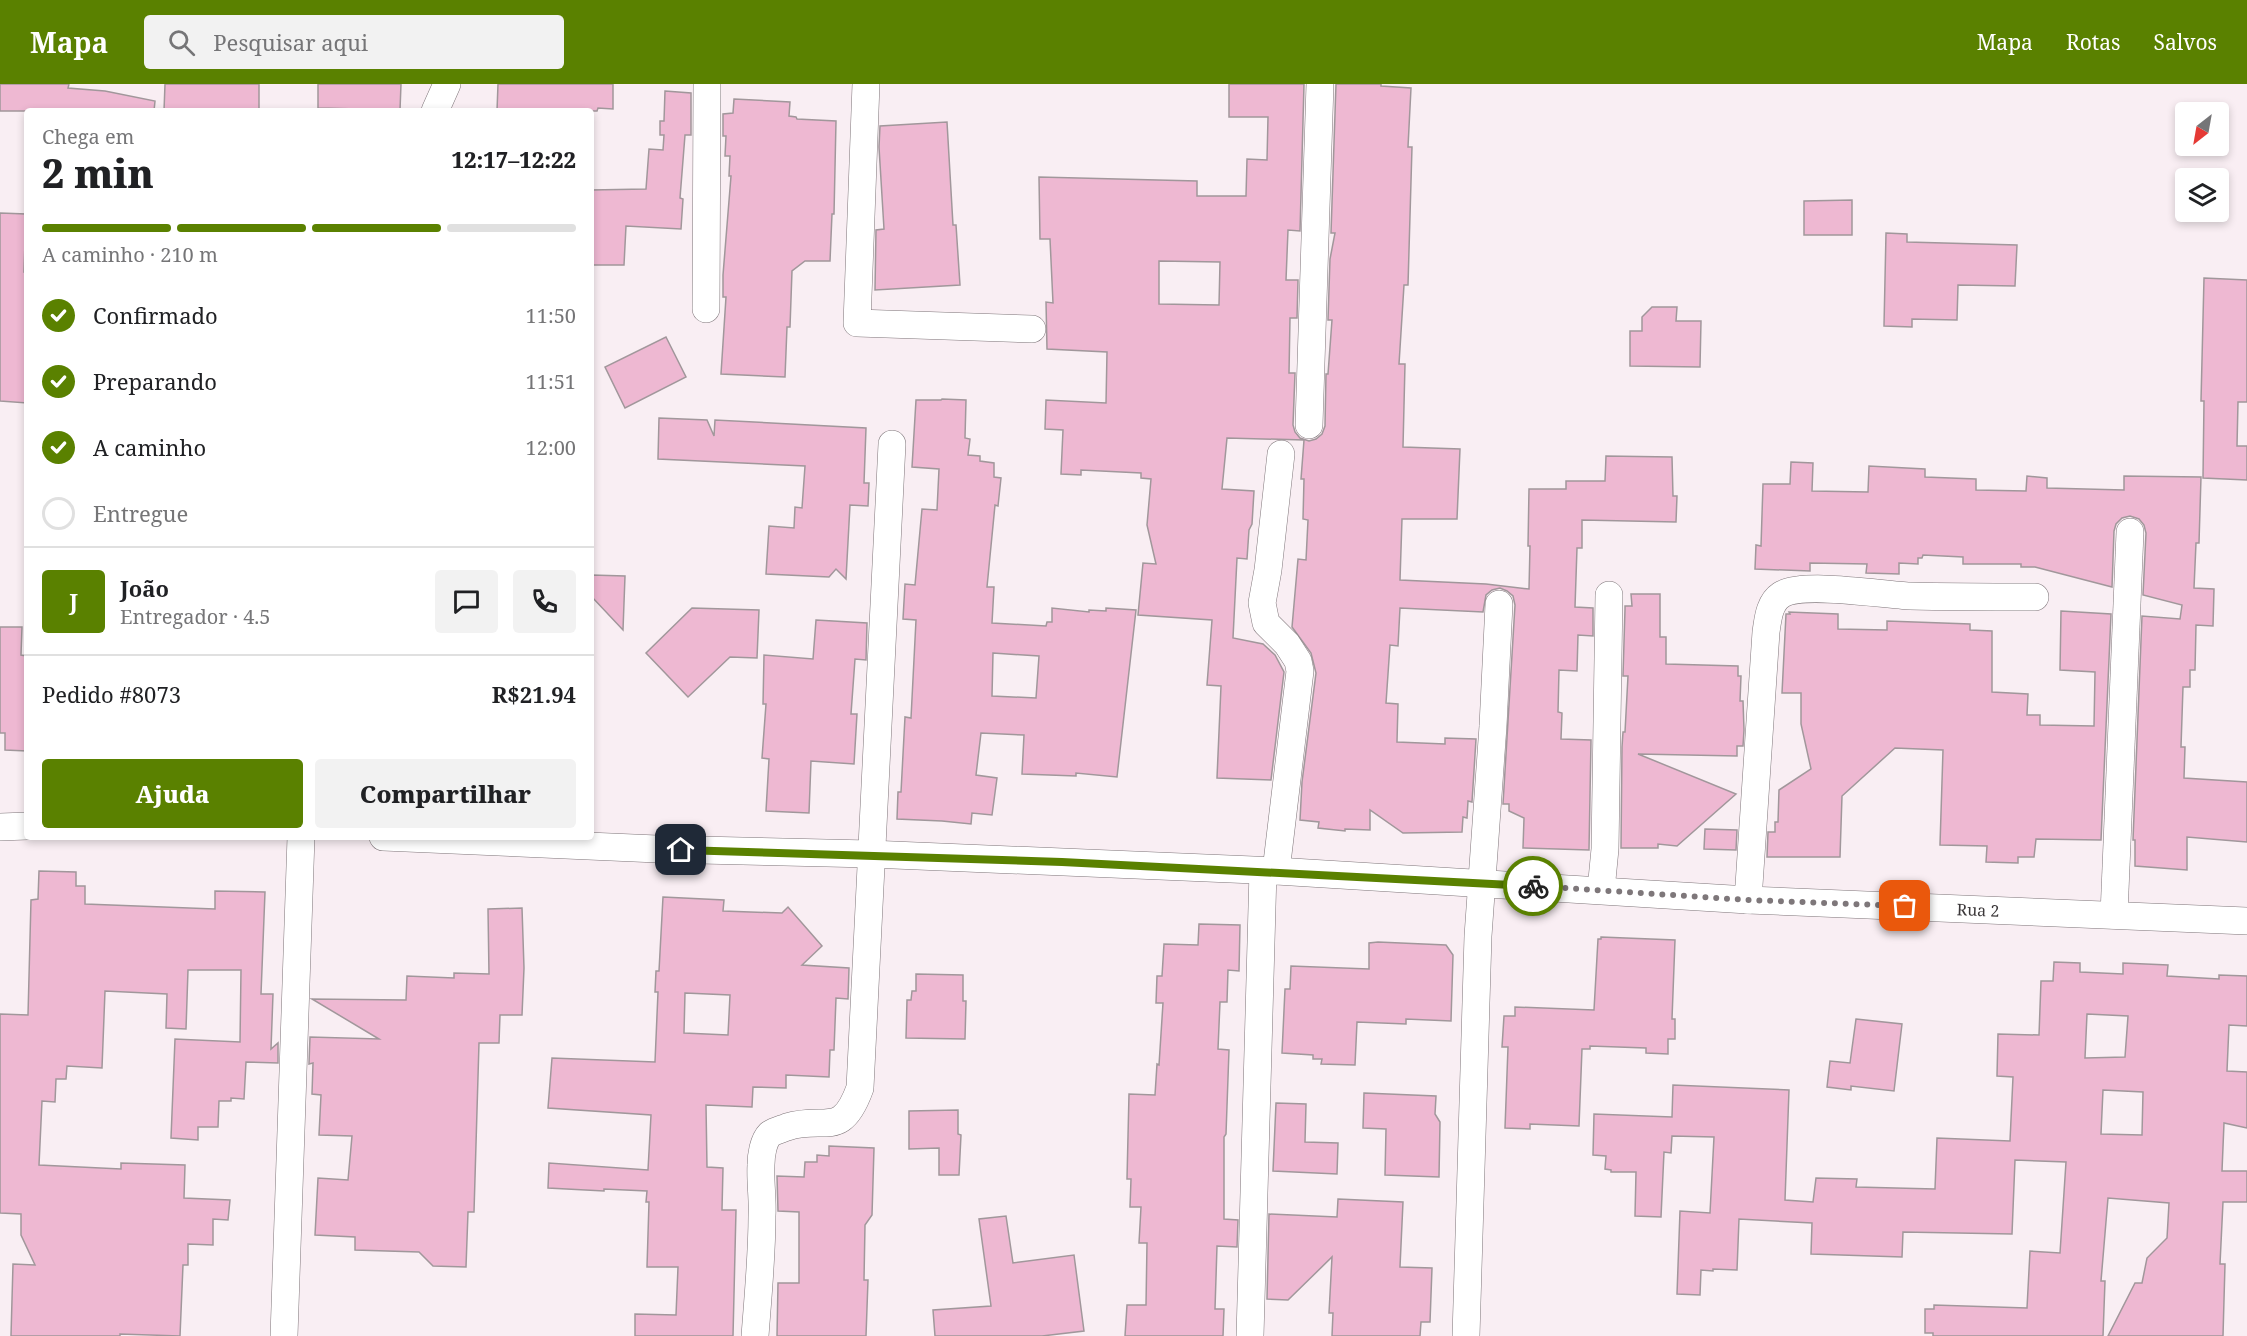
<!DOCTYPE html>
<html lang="pt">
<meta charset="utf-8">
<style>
:root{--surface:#fff;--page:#f2f2f2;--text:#202124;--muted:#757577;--line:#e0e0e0;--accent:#5a8100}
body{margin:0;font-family:"Noto Serif",serif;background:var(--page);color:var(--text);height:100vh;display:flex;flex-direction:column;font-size:22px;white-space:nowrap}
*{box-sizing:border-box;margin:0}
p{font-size:20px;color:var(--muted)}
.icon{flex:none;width:33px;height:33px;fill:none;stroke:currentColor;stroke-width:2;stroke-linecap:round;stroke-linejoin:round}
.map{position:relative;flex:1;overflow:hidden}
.panel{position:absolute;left:24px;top:24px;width:570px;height:732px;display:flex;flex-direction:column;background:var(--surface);border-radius:6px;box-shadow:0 3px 9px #0003}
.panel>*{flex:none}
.needle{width:39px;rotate:211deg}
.fabs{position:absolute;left:2175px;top:18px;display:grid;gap:12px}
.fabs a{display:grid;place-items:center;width:54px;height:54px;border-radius:6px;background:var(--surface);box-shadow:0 3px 9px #0003;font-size:30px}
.pin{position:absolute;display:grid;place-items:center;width:51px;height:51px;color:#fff;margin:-26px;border-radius:12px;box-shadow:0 3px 9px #0006}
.courier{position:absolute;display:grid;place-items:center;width:60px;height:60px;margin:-30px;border:4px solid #5a8100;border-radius:50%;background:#fff;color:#222;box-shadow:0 2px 8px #0007}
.head em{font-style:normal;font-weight:800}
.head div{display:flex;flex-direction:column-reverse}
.head{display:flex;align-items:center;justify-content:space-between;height:102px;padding:0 18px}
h1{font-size:39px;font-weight:800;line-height:45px}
.bar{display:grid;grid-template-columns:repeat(4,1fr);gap:9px 6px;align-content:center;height:72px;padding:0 18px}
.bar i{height:8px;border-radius:4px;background:var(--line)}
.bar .active{background:var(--accent)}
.bar p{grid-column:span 4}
.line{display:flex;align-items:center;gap:15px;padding:0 18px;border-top:2px solid var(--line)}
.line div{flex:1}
.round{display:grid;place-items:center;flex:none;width:63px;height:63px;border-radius:6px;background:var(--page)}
ol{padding:0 18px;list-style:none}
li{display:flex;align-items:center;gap:18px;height:66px}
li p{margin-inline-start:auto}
li .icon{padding:6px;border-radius:50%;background:var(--accent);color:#fff;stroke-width:4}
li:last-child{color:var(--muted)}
li i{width:33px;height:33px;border:3px solid var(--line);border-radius:50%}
.primary-button{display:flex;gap:12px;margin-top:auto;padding:12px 18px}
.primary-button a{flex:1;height:69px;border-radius:6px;background:var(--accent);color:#fff;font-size:24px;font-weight:800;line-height:69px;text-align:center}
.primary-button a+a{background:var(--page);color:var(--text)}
header{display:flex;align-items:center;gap:36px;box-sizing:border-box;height:84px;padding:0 30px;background:var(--accent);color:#fff}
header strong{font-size:28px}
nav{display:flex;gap:33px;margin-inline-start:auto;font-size:21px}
.search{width:420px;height:54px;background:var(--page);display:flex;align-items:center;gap:15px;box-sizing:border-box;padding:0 21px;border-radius:6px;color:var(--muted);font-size:22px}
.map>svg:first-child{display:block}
</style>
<header>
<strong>Mapa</strong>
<div class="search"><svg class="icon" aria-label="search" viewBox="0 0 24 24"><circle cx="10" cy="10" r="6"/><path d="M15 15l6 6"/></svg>Pesquisar aqui</div>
<nav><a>Mapa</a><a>Rotas</a><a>Salvos</a></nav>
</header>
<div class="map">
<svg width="2247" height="1252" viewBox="0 0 2247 1252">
<rect width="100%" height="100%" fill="#f9eef3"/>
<g fill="#eeb8d2" stroke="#a1979b" stroke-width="1.5" fill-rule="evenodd">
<polygon points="0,0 69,0 68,4 105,7 155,17 154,27 0,27"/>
<polygon points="165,0 259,0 259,27 164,27"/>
<polygon points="318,0 401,0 400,26 318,24"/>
<polygon points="498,0 613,0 613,25 598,24 597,27 497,27"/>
<path d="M 1229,0 L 1304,0 L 1300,147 L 1288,146 L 1286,196 L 1298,196 L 1297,234 L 1290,234 L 1289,289 L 1295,289 L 1293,341 L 1295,348 L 1300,354 L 1309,357 L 1316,355 L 1322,350 L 1325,342 L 1326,290 L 1328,290 L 1332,236 L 1328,236 L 1330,175 L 1335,149 L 1331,149 L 1336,0 L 1381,0 L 1381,2 L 1411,4 L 1408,63 L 1412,63 L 1408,201 L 1404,201 L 1399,280 L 1405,280 L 1403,363 L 1460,365 L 1457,435 L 1402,435 L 1400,496 L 1486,500 L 1529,505 L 1530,462 L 1528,462 L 1529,405 L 1566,405 L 1566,397 L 1605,397 L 1606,372 L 1672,373 L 1673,412 L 1677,412 L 1676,438 L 1582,436 L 1582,464 L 1577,464 L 1575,523 L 1593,524 L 1593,552 L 1578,551 L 1577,587 L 1559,586 L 1558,628 L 1562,629 L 1561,655 L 1591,656 L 1589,766 L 1523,764 L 1524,734 L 1509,727 L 1509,720 L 1503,720 L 1515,521 L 1513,512 L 1507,507 L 1500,504 L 1492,506 L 1486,511 L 1483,528 L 1400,524 L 1398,562 L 1390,561 L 1386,619 L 1398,620 L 1397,658 L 1445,660 L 1445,654 L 1476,655 L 1472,718 L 1468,717 L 1467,734 L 1463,733 L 1462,748 L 1403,749 L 1370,726 L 1370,746 L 1345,745 L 1345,747 L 1318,744 L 1319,738 L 1300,736 L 1302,698 L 1316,589 L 1311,569 L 1292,543 L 1298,475 L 1306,476 L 1308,436 L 1303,435 L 1304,395 L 1301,395 L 1304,356 L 1227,354 L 1222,405 L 1254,407 L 1252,440 L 1249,446 L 1247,475 L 1237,474 L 1233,554 L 1263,560 L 1275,571 L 1284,588 L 1271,696 L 1217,694 L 1221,602 L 1207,601 L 1212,536 L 1138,531 L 1143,479 L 1156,480 L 1147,441 L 1151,395 L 1141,394 L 1141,389 L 1081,386 L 1081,391 L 1061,390 L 1063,346 L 1045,345 L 1046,316 L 1106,319 L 1107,268 L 1047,265 L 1046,218 L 1053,219 L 1050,155 L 1040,155 L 1039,93 L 1197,97 L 1197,112 L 1246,112 L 1247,75 L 1267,76 L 1268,33 L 1229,33 ZM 1159,177 L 1220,178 L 1219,221 L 1159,220 Z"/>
<polygon points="665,7 691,9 691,51 685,51 680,114 683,115 681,145 626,142 624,181 591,181 591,106 646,105 649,65 663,66 664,51 660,51 660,37 664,37"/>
<polygon points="734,15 790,18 789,32 796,33 797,35 836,37 834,130 832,130 830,177 805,177 792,187 790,243 787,243 785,293 721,290 726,213 723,213 723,191 731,92 729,92 730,72 725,72 726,52 723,52 723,30 733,29"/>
<polygon points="947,38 953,141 956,141 960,201 875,206 876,146 884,145 879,63 880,42"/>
<polygon points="1852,116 1852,151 1804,151 1804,117"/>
<polygon points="0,129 26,130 24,188 27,188 27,319 0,317"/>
<polygon points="1886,149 1907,150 1907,158 2017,161 2015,202 1958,201 1957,236 1912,235 1912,243 1884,242"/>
<polygon points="2204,194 2247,196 2247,318 2238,318 2237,362 2247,362 2247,396 2203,394 2204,317 2201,317"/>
<polygon points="1652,223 1677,223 1676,237 1701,237 1700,283 1630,282 1630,247 1642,247 1642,233"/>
<polygon points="666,253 686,293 625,324 605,283"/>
<path d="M 942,315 L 966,316 L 965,354 L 970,355 L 968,371 L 980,372 L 980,377 L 994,379 L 994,393 L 1001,394 L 998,422 L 995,421 L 987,503 L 994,503 L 992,539 L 1046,542 L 1047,538 L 1052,538 L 1052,524 L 1089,528 L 1089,526 L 1106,527 L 1106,524 L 1136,526 L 1117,693 L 1076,689 L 1076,692 L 1022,690 L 1024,651 L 981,649 L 976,691 L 997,694 L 992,731 L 972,729 L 971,740 L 942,737 L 897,735 L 898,708 L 901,708 L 905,633 L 911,634 L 916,536 L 903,535 L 905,500 L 915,501 L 922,425 L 937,426 L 939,385 L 912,383 L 916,316 L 941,316 ZM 993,569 L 1039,572 L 1036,614 L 992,612 Z"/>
<polygon points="659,334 707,336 714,352 715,336 866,344 864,399 869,399 868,422 850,421 846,495 836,485 829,493 766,490 769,442 794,444 795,423 802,424 805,382 658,375"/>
<polygon points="1791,378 1813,379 1812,407 1868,408 1869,382 1925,385 1925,393 1976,395 1976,406 2026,407 2027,392 2047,394 2047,404 2124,406 2124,392 2201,393 2199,459 2196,459 2194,504 2214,505 2213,542 2196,541 2195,586 2190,586 2190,603 2183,603 2181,663 2185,663 2184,694 2247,698 2247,758 2187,753 2187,786 2135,782 2135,756 2133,756 2142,532 2180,535 2182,521 2143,511 2146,449 2144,441 2139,435 2130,432 2122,434 2116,440 2114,447 2112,503 2035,483 2021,483 2021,480 1963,480 1963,473 1923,471 1922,474 1918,474 1918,480 1899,479 1899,490 1866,489 1867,480 1810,479 1810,487 1755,485 1756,461 1761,462 1763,400 1790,400"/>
<polygon points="591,491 625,492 623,546 591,512"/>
<polygon points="1631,510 1660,510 1660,553 1666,553 1666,580 1738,582 1738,592 1741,592 1740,617 1743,617 1744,646 1743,662 1737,662 1737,672 1638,670 1736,710 1677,762 1658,760 1658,764 1621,764 1622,663 1623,648 1625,648 1628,592 1623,592 1625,525 1625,522 1632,522"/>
<polygon points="692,524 759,526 757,574 730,573 688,613 646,569"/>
<polygon points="2061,527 2111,530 2101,756 2036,755 2034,773 2018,773 2018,779 1986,778 1987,762 1940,761 1943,666 1895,664 1842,712 1840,773 1767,773 1768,748 1775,748 1775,738 1778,738 1779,706 1811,685 1801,640 1801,609 1782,609 1786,530 1790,530 1789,528 1838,530 1838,545 1887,546 1887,537 1970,540 1970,546 1992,547 1992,608 2028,610 2027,631 2040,631 2040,641 2094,642 2095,588 2060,586"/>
<polygon points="816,536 867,539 866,576 855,575 851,630 857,630 854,680 811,677 809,729 766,727 769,675 762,674 766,620 763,620 764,571 813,575"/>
<polygon points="0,543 22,543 21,571 27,572 27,667 5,666 5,649 0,649"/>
<polygon points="1705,745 1737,746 1736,766 1704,765"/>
<polygon points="39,787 76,788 76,802 85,802 85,820 215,825 215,807 265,808 261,910 273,910 271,965 278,959 278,979 246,978 244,1015 231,1014 231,1017 219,1017 218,1043 198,1043 198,1056 171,1054 175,955 240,958 241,886 188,886 186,945 166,944 167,910 105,907 102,984 67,982 66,995 56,995 55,1018 42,1017 39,1081 121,1085 121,1079 185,1081 184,1114 230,1116 228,1136 213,1135 213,1161 188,1160 188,1181 183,1181 180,1252 120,1250 120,1252 11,1252 13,1180 35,1181 21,1151 21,1130 0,1129 0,930 28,931 31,816 38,815"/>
<path d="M 663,813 L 724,816 L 723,827 L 782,829 L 788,823 L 822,862 L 802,881 L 849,884 L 848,915 L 836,914 L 834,966 L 830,966 L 829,993 L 786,991 L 786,1004 L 753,1003 L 752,1023 L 706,1021 L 707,1083 L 723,1084 L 722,1126 L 736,1126 L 733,1252 L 635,1252 L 635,1230 L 676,1231 L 678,1183 L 647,1183 L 649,1118 L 646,1118 L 647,1107 L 604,1105 L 604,1107 L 548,1104 L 549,1079 L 648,1086 L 651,1031 L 548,1024 L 552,974 L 655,978 L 658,908 L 655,908 L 656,887 L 659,887 ZM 685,909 L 730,911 L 728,951 L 684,949 Z"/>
<polygon points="522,824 524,884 522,931 500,931 499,959 479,959 474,1128 468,1128 466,1183 433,1182 419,1168 355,1166 355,1153 315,1151 318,1094 348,1096 352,1052 319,1051 321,1011 312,1010 313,979 309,980 310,953 379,955 312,915 406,916 407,892 454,894 454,889 489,890 488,825"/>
<polygon points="1199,840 1240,841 1239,887 1228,886 1227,918 1220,918 1218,965 1229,966 1226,1050 1224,1053 1224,1135 1238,1136 1237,1163 1217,1162 1215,1225 1224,1225 1223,1252 1125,1252 1127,1221 1146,1221 1147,1159 1139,1159 1141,1123 1130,1123 1131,1095 1127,1095 1129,1010 1155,1011 1157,980 1159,981 1163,919 1156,919 1157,892 1162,892 1164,860 1198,861"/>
<polygon points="1601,853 1675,856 1672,935 1675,935 1675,955 1668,955 1668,970 1646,969 1646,964 1590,962 1590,965 1582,965 1579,1042 1530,1040 1530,1045 1505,1044 1508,963 1502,963 1504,932 1515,932 1515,923 1594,926 1598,855 1601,855"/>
<polygon points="1378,858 1446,861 1453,871 1451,937 1406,935 1406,940 1357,938 1355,981 1321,980 1322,975 1313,975 1313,971 1282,969 1285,905 1290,905 1291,882 1369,885 1369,859"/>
<path d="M 2054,878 L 2080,879 L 2080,888 L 2123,890 L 2123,879 L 2168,881 L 2167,892 L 2219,895 L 2219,891 L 2247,892 L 2247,942 L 2229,941 L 2227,987 L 2247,988 L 2247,1044 L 2224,1039 L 2222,1087 L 2247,1087 L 2247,1118 L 2223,1118 L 2220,1180 L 2225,1180 L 2223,1252 L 2108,1252 L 2135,1199 L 2142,1199 L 2147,1174 L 2167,1154 L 2169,1119 L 2108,1114 L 2101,1197 L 2105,1197 L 2103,1252 L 1933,1252 L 1933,1249 L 1925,1249 L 1925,1225 L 1934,1225 L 1934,1221 L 2027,1224 L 2030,1167 L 2060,1169 L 2066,1078 L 2015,1076 L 2012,1150 L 1903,1148 L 1902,1173 L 1811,1170 L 1812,1139 L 1739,1135 L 1737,1186 L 1713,1185 L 1713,1187 L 1701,1186 L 1700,1211 L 1677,1210 L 1680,1127 L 1710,1129 L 1714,1053 L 1672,1052 L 1671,1069 L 1664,1068 L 1661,1133 L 1635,1132 L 1636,1088 L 1611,1088 L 1611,1086 L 1605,1085 L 1606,1072 L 1593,1071 L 1594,1030 L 1672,1033 L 1673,1001 L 1789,1006 L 1785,1116 L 1813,1118 L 1816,1094 L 1857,1095 L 1856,1103 L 1935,1105 L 1937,1054 L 2010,1057 L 2013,993 L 1997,992 L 1998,950 L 2039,951 L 2041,897 L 2053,897 ZM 2087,930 L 2128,932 L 2125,973 L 2085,974 ZM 2103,1006 L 2143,1008 L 2142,1051 L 2101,1050 Z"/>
<polygon points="916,890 963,891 963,917 966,917 965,955 906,954 907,916 911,916 912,907 916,907"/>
<polygon points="1856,935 1902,940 1894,1007 1851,1002 1851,1006 1827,1003 1830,977 1850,979"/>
<polygon points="1364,1009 1436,1012 1435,1030 1440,1038 1439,1093 1385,1091 1386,1045 1363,1044"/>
<polygon points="1276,1019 1306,1020 1305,1058 1338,1059 1337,1090 1273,1087"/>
<polygon points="958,1026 958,1050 961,1051 959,1091 939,1091 939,1064 909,1065 909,1027"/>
<polygon points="829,1062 874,1064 872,1131 865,1141 864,1196 868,1196 866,1252 777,1252 778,1199 799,1199 799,1128 778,1127 777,1092 804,1093 805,1078 817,1078 817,1071 829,1072"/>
<polygon points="1338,1115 1403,1118 1400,1183 1432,1184 1430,1238 1421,1238 1420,1252 1332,1252 1333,1229 1329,1229 1332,1173 1288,1216 1267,1215 1269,1130 1337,1133"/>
<polygon points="1006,1132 1013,1179 1074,1171 1084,1247 1042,1252 935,1252 933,1226 991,1222 979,1135"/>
</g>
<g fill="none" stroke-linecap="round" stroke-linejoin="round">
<defs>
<g id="minor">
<polyline points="866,0 857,239 1032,245"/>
<polyline points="435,27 447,0"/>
<polyline points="706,225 707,0"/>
<polyline points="1309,341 1320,0"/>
<polyline points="0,743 27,742"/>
<polyline points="383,753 657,765 870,770 1276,787 1748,816 2247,837"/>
<polyline points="1276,787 1300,587 1298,577 1287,560 1266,539 1262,519 1268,486 1281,370"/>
<polyline points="1601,806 1605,765 1609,511"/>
<path d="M 1748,816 L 1766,548 C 1768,535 1769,519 1781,511 C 1802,497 1883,511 1910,512 C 1952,513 1993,513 2035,513"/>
<polyline points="2114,831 2130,448"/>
<polyline points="284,1252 301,753"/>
<path d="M 755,1252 C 758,1212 762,1172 762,1132 C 763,1115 760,1098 761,1081 C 761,1072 763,1057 770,1050 C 775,1047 782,1045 787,1043 C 826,1031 841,1056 860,1004 L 892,360"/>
<polyline points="1250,1252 1263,787"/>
<polyline points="1466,1252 1478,852 1493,642 1499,520"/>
</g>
</defs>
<use href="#minor" stroke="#7f767a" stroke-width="28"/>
<use href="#minor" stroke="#fff" stroke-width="27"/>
</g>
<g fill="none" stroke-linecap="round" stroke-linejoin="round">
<polyline stroke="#7e777a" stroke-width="6" stroke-dasharray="0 10.8" points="1533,802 1748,816 1905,822"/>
<polyline stroke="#5a8100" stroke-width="8" points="681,766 1062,778 1533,802"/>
</g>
<g text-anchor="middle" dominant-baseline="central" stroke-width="4.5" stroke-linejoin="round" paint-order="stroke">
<g font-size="16" fill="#3b3739" stroke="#fff">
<text transform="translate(1978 826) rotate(2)">Rua 2</text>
</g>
</g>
</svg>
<div class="fabs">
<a><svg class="needle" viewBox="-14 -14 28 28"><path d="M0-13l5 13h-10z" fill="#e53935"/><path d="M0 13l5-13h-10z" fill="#757577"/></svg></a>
<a><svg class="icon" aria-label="layers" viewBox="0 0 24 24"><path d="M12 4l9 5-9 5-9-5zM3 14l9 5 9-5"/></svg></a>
</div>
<div class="pin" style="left:1905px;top:822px;background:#ea580c"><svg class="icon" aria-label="bag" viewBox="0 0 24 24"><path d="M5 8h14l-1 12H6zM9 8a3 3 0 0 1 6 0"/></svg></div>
<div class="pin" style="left:681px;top:766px;background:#1f2937"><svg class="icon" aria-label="home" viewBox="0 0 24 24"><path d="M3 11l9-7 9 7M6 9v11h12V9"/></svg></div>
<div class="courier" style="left:1533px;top:802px"><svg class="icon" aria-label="bike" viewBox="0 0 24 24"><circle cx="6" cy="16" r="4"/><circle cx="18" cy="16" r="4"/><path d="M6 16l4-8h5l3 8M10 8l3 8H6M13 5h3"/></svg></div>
<section class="panel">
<div class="head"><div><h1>2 min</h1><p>Chega em</p></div><em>12:17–12:22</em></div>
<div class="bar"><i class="active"></i><i class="active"></i><i class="active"></i><i></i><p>A caminho · 210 m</p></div>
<ol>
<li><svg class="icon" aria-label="check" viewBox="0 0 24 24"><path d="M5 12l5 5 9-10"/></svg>Confirmado<p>11:50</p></li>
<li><svg class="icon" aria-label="check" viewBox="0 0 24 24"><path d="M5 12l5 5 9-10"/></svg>Preparando<p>11:51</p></li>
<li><svg class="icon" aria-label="check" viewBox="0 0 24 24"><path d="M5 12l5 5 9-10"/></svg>A caminho<p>12:00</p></li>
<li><i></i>Entregue</li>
</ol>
<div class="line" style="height:108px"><b class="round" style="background:var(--accent);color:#fff">J</b><div><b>João</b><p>Entregador · 4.5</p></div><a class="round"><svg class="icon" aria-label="chat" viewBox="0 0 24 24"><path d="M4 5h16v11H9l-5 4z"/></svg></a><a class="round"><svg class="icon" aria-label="phone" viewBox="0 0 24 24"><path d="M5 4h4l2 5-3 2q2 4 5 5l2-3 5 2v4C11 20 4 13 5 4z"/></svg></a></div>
<div class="line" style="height:78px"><div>Pedido #8073</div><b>R$21.94</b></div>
<div class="primary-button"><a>Ajuda</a><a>Compartilhar</a></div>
</section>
</div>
